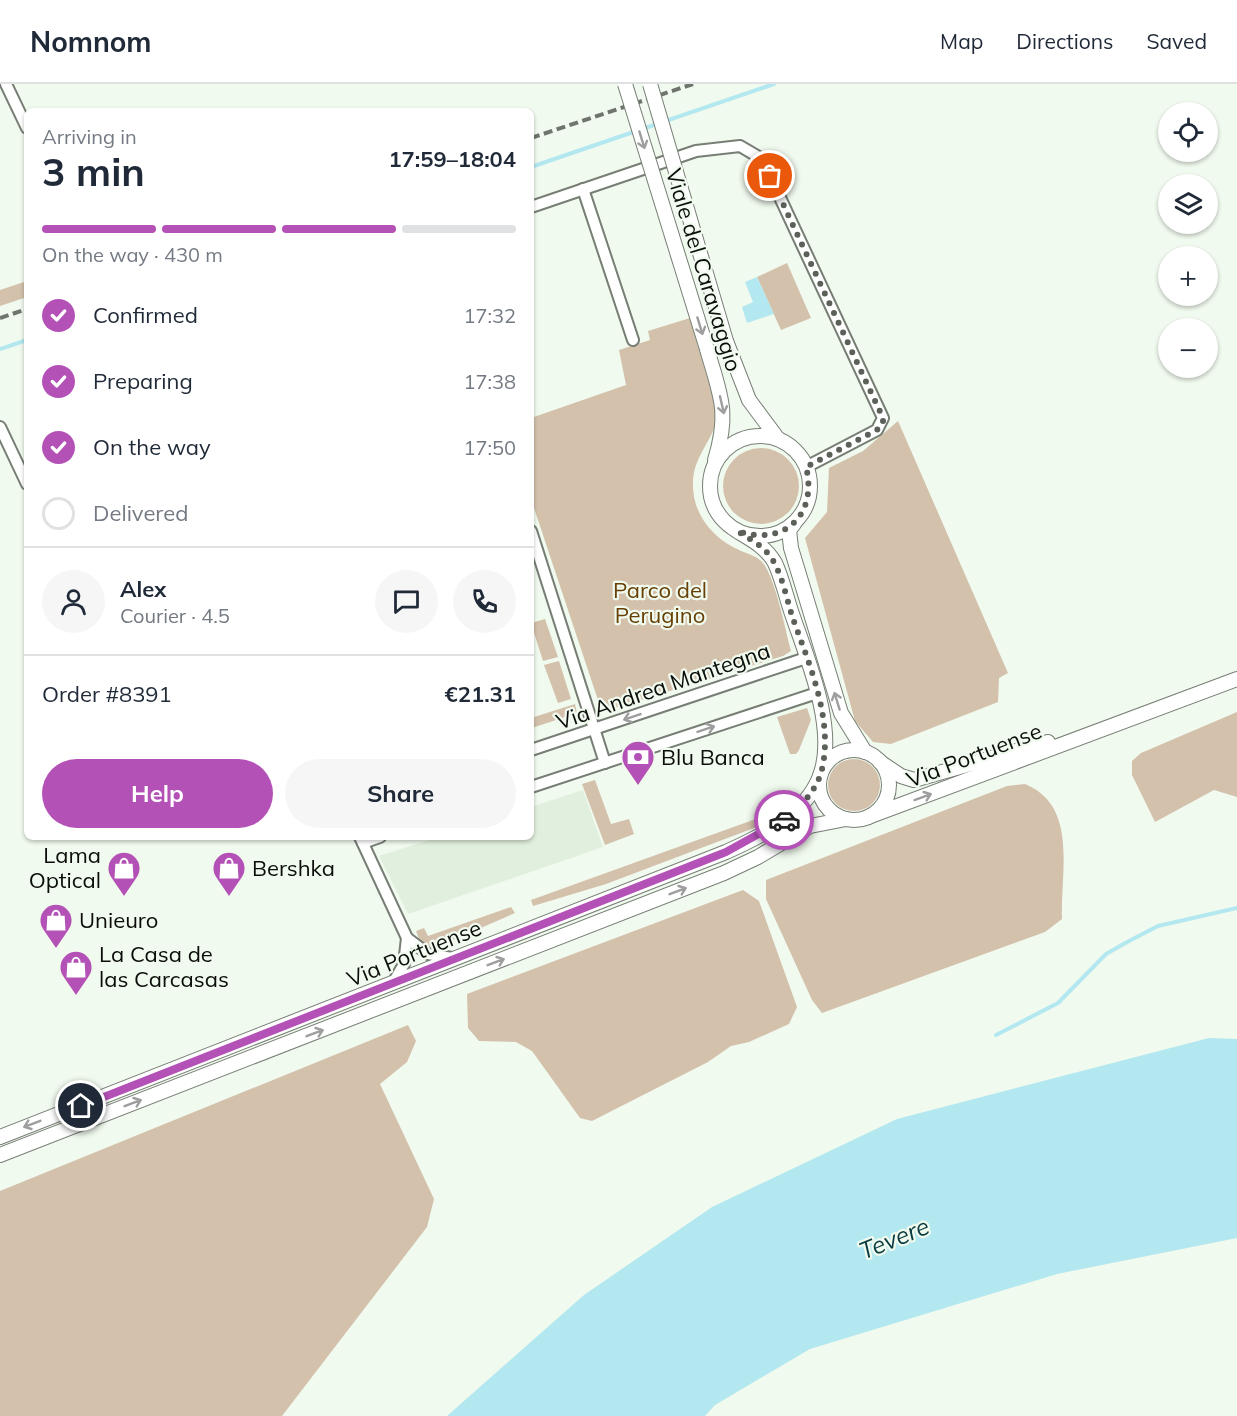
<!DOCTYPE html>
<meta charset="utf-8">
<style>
:root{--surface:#fff;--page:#f6f6f7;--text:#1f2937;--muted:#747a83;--line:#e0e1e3;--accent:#b451b7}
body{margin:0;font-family:Mulish,sans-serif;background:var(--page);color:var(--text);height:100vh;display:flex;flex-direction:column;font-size:22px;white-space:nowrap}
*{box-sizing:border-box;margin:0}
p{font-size:20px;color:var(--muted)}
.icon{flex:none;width:33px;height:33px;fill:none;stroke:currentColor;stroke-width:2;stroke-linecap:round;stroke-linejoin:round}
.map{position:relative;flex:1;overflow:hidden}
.side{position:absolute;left:24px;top:24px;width:510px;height:732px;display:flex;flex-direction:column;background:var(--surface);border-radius:9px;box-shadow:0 2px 4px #0004}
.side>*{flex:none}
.controls{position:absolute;left:1158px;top:18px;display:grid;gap:12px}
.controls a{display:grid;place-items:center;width:60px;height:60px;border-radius:50%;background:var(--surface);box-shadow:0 2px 4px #0004;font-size:30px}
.pin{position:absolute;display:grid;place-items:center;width:51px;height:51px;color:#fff;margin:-26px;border:3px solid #fff;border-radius:50%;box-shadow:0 2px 6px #0007}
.courier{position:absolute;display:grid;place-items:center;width:60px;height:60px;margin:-30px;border:4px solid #b451b7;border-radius:50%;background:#fff;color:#222;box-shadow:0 2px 8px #0007}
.overview em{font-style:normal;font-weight:700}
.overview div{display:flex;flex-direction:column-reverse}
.overview{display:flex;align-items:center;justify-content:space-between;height:102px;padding:0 18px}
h1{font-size:39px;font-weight:700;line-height:45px}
.bar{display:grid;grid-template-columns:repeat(4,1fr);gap:9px 6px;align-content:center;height:72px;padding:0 18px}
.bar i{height:8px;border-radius:4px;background:var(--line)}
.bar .active{background:var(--accent)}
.bar p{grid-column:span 4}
.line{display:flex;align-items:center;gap:15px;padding:0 18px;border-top:2px solid var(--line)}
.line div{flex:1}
.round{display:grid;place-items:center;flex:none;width:63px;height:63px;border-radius:32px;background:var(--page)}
ol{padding:0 18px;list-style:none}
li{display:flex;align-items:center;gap:18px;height:66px}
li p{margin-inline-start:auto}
li .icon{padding:6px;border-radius:50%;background:var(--accent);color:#fff;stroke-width:4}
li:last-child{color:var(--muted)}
li i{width:33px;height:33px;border:3px solid var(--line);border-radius:50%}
.cta{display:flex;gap:12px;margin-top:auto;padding:12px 18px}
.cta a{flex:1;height:69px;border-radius:36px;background:var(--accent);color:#fff;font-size:24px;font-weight:700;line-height:69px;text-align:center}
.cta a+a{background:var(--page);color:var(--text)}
header{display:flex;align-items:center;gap:36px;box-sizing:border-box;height:84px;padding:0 30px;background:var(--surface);border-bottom:2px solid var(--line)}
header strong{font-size:28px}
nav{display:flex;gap:33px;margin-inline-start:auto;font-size:21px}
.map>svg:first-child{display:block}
</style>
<header>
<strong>Nomnom</strong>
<nav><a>Map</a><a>Directions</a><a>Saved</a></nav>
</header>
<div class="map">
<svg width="1237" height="1332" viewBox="0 0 1237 1332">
<rect width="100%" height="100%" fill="#f1faee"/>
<polygon fill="#e1efde" points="583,706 603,763 408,830 379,772 439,753 531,753 531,723"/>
<g fill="#d3c1ac">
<polygon points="787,179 811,234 781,246 757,193"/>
<polygon points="27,197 27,213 0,222 0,206"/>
<path d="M 690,234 L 718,331 C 714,356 693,372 693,399 C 692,429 712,454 739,466 C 748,470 757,472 763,479 C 776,496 785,545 791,567 L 783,572 L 602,628 L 531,415 L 531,334 L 626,301 L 619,266 L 650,256 L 648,247 Z"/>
<polygon points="898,337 1008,589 999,594 998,618 891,660 873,658 855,637 805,454 827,428 829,384 863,367"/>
<circle cx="761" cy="402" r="38"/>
<polygon points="545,535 558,573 543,577 531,539"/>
<polygon points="559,577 571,615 558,619 544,581"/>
<polygon points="575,620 577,629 532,644 531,634"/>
<polygon points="807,624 811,636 799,666 796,670 790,670 777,633"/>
<polygon points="1237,628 1237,713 1214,706 1155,738 1132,691 1132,677 1141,669"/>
<circle cx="854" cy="701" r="26"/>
<polygon points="595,696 611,740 629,735 634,750 605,761 582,700"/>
<path d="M 1025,700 C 1079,722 1060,789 1062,835 L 1045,848 L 822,929 L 812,916 L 766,815 L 766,796 L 1007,702 Z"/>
<polygon points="778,727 771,735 754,744 606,800 533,822 531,816"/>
<polygon points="743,806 759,817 797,923 789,940 749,958 731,962 708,978 592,1037 580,1034 532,967 516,958 479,957 468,944 467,910"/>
<polygon points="511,823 515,829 435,864 421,860 416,847 424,844 428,852"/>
<polygon points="408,941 416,957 407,978 380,1000 434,1115 427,1143 282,1332 0,1332 0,1107"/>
</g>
<g fill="#b3e8f1">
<polygon points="757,193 774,230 747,239 742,223 753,218 745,198"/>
<polygon points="1209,954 1237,955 1237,1154 1057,1190 810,1265 715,1321 705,1332 447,1332 584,1211 712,1123 897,1035"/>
</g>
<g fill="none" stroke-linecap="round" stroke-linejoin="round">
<g stroke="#b3e8f1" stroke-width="4">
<polyline points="531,83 774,0"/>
<polyline points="0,265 27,256"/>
<polyline points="996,951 1058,919 1106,870 1129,857 1158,842 1237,824"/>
</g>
<defs>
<g id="minor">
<polyline points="6,0 27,44"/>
<polyline points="583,105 633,256"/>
<polyline points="531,123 696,67 740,62 762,75 883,334 877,346 806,383"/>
<polyline points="0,343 27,400"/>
<polyline points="531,447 605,679"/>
<polyline points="531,666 806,574"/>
<polyline points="531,703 817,609"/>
<polyline points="360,753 407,854 428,870 452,874"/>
<polyline points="363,759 380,753"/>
<polyline points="393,899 404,880 407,854"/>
</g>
<g id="tertiary">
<polyline points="726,257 749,316 778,355"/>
<path d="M 707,265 C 720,311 730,327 715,376"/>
<circle cx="760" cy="402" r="50"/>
<polyline points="794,440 789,446 791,464 841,629 865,668"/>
<circle cx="854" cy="701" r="35"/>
<polyline points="880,678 901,692 914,696 1048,658"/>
<polyline points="868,733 1237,595"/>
<path d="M 0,1053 L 726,768 C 762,752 805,731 820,692 C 838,644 806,572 791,527 C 786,512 782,494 775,479 C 766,463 752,456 737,447"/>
<polyline points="0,1071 724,789 758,773 810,742 846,735"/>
</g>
</defs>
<use href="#minor" stroke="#777f75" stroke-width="14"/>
<use href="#tertiary" stroke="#777f75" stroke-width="16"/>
<use href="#minor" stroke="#fff" stroke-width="10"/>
<use href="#tertiary" stroke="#fff" stroke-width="14"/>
<g stroke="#6f756d" stroke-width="4" stroke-dasharray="9 4.5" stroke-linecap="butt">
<polyline points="531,54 693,0"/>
<polyline points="0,234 27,225"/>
</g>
<defs>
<g id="tertiary-bridge">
<polyline points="625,0 707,265"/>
<polyline points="650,0 726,257"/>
</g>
</defs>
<use href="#tertiary-bridge" stroke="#777f75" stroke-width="16" stroke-linecap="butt"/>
<use href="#tertiary-bridge" stroke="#fff" stroke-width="14"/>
</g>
<defs><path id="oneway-shaft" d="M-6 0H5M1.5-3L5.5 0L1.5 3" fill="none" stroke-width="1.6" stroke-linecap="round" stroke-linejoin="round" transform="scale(1.5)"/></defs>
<g stroke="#9d9e9d">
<use href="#oneway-shaft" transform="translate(642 56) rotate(73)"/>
<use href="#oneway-shaft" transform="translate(700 242) rotate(73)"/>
<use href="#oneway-shaft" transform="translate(722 321) rotate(77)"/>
<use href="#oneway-shaft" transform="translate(837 617) rotate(-107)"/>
<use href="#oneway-shaft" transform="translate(632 633) rotate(161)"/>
<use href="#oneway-shaft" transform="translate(706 645) rotate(-18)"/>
<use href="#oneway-shaft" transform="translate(923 713) rotate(-20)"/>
<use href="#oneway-shaft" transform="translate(678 807) rotate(-21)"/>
<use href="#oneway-shaft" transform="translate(496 878) rotate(-21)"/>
<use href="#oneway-shaft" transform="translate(315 949) rotate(-21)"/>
<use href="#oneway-shaft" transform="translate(133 1019) rotate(-21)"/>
<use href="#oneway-shaft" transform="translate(32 1040) rotate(159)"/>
</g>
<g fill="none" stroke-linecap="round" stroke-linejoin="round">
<path stroke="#5b6059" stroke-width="6" stroke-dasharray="0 10.8" d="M 770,92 L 883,334 L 883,339 L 877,346 L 806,383 C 818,431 784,463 737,447 C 752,456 767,464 775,480 C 783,496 787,515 792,532 C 809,580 835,638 821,689 C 815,708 799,725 784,736"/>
<polyline stroke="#b451b7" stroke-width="8" points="81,1022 726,768 784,736"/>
</g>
<defs>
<symbol id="bank-pin" viewBox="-11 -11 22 30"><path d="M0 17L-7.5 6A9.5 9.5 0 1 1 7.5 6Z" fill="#b451b7" stroke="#f1faee"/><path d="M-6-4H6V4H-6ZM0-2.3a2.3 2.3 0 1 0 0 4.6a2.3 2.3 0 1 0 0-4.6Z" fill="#fff"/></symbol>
<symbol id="shop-pin" viewBox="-11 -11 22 30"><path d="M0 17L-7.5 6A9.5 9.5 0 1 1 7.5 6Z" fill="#b451b7" stroke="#f1faee"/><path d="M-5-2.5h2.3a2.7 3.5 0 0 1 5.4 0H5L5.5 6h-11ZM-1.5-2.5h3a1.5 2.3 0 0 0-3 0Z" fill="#fff"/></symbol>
</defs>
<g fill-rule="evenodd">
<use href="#bank-pin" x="619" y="654" width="38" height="52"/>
<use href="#shop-pin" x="105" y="765" width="38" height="52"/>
<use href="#shop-pin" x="210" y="765" width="38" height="52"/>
<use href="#shop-pin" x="37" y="817" width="38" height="52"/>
<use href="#shop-pin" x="57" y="864" width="38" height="52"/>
</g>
<g text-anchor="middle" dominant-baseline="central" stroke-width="4.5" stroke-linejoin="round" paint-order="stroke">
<g font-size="22" fill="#0a0d09" stroke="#f1faee">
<text transform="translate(704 186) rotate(73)">Viale del Caravaggio</text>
<text transform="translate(663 602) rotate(-19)">Via Andrea Mantegna</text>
<text transform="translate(974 671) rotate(-21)">Via Portuense</text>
<text transform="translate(414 869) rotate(-22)">Via Portuense</text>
</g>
<g font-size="22" fill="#664005" stroke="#f1faee">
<text x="660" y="506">Parco del<tspan x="660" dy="25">Perugino</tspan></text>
</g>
<g font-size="22" fill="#0a0d09" stroke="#f1faee" text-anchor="start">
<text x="661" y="673">Blu Banca</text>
<text x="101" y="771" text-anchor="end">Lama<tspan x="101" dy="25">Optical</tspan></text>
<text x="252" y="784">Bershka</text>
<text x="79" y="836">Unieuro</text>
<text x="99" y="870">La Casa de<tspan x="99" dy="25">las Carcasas</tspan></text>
</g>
<g font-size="24" font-style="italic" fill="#093b42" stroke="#f1faee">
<text transform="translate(894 1154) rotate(-22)">Tevere</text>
</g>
</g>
</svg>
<div class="controls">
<a><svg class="icon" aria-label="locate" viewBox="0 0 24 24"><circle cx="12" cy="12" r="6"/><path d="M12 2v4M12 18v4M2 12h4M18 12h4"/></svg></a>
<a><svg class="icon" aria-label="layers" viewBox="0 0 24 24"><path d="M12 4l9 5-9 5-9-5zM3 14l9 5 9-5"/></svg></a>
<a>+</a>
<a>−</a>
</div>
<div class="pin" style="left:770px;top:92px;background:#ea580c"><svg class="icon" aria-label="bag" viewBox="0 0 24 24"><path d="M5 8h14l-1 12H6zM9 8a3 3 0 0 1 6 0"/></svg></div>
<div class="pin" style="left:81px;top:1022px;background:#1f2937"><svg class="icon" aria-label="home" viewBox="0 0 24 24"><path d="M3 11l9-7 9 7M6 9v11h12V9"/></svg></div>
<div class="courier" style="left:784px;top:736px"><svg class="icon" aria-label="car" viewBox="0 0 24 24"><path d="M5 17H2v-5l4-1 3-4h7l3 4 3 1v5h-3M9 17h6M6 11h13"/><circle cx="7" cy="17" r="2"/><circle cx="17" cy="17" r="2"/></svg></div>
<section class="side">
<div class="overview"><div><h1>3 min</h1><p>Arriving in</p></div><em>17:59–18:04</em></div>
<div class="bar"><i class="active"></i><i class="active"></i><i class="active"></i><i></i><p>On the way · 430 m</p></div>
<ol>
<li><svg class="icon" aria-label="check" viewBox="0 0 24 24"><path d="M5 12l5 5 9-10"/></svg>Confirmed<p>17:32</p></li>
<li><svg class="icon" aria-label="check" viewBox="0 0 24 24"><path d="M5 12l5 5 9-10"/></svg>Preparing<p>17:38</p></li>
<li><svg class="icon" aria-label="check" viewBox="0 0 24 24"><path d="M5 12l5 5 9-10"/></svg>On the way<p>17:50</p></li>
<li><i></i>Delivered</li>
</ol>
<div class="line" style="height:108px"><a class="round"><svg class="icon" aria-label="person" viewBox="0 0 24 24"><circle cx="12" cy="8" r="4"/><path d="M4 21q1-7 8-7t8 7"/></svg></a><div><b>Alex</b><p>Courier · 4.5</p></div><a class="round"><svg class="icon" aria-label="chat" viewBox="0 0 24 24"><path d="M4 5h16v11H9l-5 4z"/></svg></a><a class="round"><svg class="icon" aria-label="phone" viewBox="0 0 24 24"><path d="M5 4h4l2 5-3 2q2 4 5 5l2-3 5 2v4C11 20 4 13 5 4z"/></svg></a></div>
<div class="line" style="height:78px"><div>Order #8391</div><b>€21.31</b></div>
<div class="cta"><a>Help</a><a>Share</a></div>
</section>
</div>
